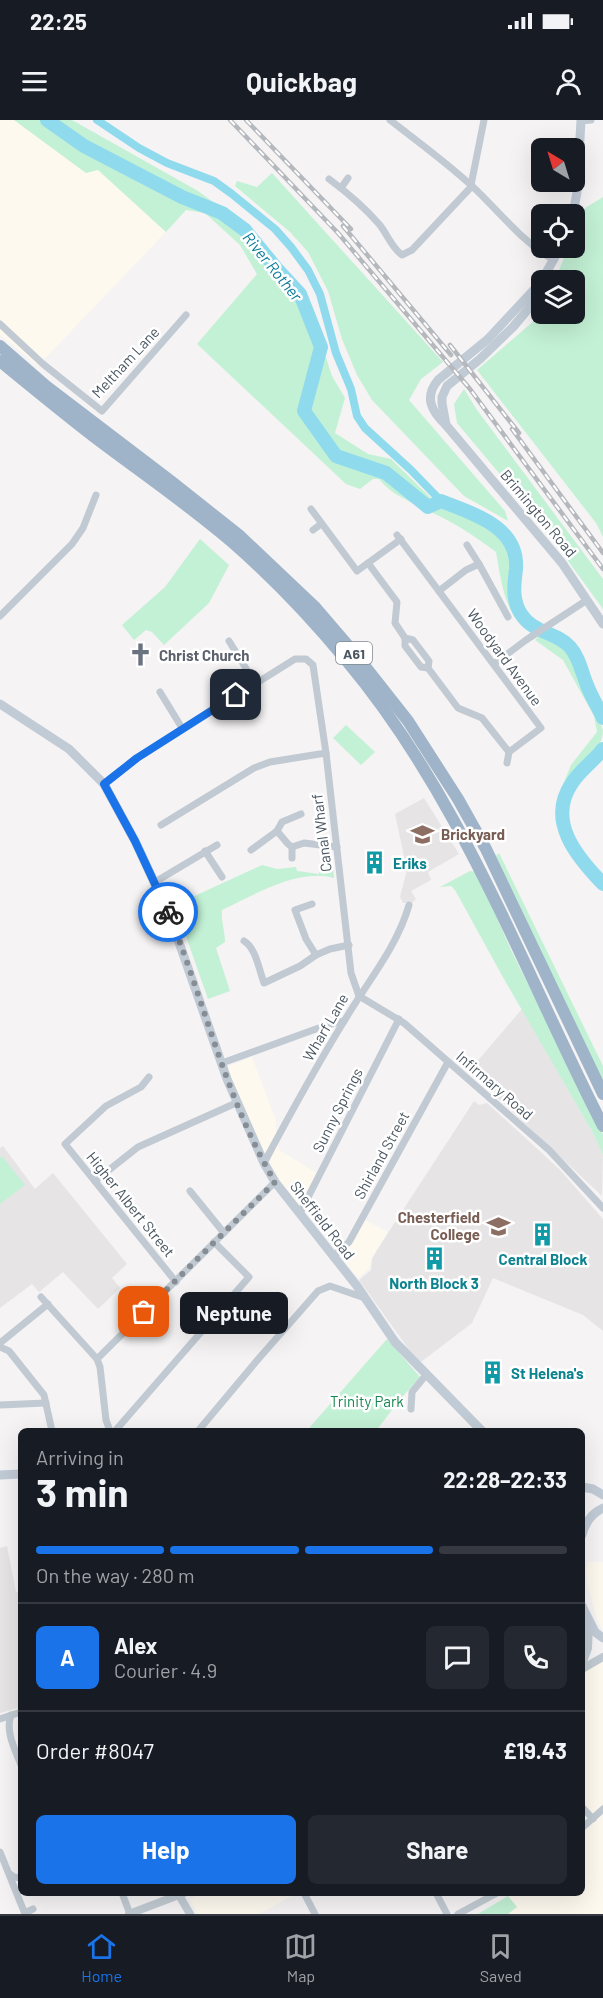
<!DOCTYPE html>
<meta charset="utf-8">
<style>
:root{--surface:#171b24;--page:#242831;--text:#f1f3f6;--muted:#9ea1a6;--line:#363941;--accent:#1a73e8}
body{margin:0;font-family:Barlow,sans-serif;background:var(--page);color:var(--text);height:100vh;display:flex;flex-direction:column;font-size:22px;white-space:nowrap}
*{box-sizing:border-box;margin:0}
p{font-size:20px;color:var(--muted)}
.icon{flex:none;width:33px;height:33px;fill:none;stroke:currentColor;stroke-width:2;stroke-linecap:round;stroke-linejoin:round}
.map{position:relative;flex:1;overflow:hidden}
.details{position:absolute;left:18px;top:1308px;width:567px;height:468px;display:flex;flex-direction:column;background:var(--surface);border-radius:9px;box-shadow:0 6px 24px #0002}
.details>*{flex:none}
.needle{width:39px;rotate:322deg}
.fabs{position:absolute;left:531px;top:18px;display:grid;gap:12px}
.fabs a{display:grid;place-items:center;width:54px;height:54px;border-radius:9px;background:var(--surface);box-shadow:0 6px 24px #0002;font-size:30px}
.pin{position:absolute;display:grid;place-items:center;width:51px;height:51px;color:#fff;margin:-26px;border-radius:12px;box-shadow:0 3px 9px #0006}
.courier{position:absolute;display:grid;place-items:center;width:60px;height:60px;margin:-30px;border:4px solid #1a73e8;border-radius:50%;background:#fff;color:#222;box-shadow:0 2px 8px #0007}
.bubble{position:absolute;height:42px;border-radius:9px;background:var(--surface);box-shadow:0 6px 24px #0002;font-size:20px;font-weight:700;line-height:42px;text-align:center}
.head em{font-style:normal;font-weight:700}
.head div{display:flex;flex-direction:column-reverse}
.head{display:flex;align-items:center;justify-content:space-between;height:102px;padding:0 18px}
h1{font-size:39px;font-weight:700;line-height:45px}
.bar{display:grid;grid-template-columns:repeat(4,1fr);gap:9px 6px;align-content:center;height:72px;padding:0 18px}
.bar i{height:8px;border-radius:4px;background:var(--line)}
.bar .current{background:var(--accent)}
.bar p{grid-column:span 4}
.line{display:flex;align-items:center;gap:15px;padding:0 18px;border-top:2px solid var(--line)}
.line div{flex:1}
.round{display:grid;place-items:center;flex:none;width:63px;height:63px;border-radius:9px;background:var(--page)}
.action{display:flex;gap:12px;margin-top:auto;padding:12px 18px}
.action a{flex:1;height:69px;border-radius:9px;background:var(--accent);color:#fff;font-size:24px;font-weight:700;line-height:69px;text-align:center}
.action a+a{background:var(--page);color:var(--text)}
.status{display:flex;justify-content:space-between;align-items:center;height:42px;padding:0 30px;background:var(--surface);direction:ltr}
.status svg{height:16px;fill:currentColor}
header{display:flex;justify-content:space-between;align-items:center;height:78px;padding:0 18px;background:var(--surface);font-size:27px;font-weight:700}
.menu{display:flex;justify-content:space-around;align-items:center;height:84px;border-top:2px solid var(--line);background:var(--surface);font-size:16px;color:var(--muted)}
.menu a{display:grid;justify-items:center;gap:3px}
.menu .current{color:var(--accent)}
.map>svg:first-child{display:block}
</style>
<div class="status"><b>22:25</b><svg viewBox="0 0 49 12"><path d="M0 12V9h3v3zM5 12V6h3v6zM10 12V3h3v9zM15 12V0h3v12zM26 1h20v11H26zM47 4h2v5h-2z"/></svg></div>
<header><svg class="icon" aria-label="menu" viewBox="0 0 24 24"><path d="M4 6h16M4 12h16M4 18h16"/></svg>Quickbag<svg class="icon" aria-label="person" viewBox="0 0 24 24"><circle cx="12" cy="8" r="4"/><path d="M4 21q1-7 8-7t8 7"/></svg></header>
<div class="map">
<svg width="603" height="1794" viewBox="0 0 603 1794">
<rect width="100%" height="100%" fill="#f5f3f3"/>
<g fill="#fdf9ef">
<polygon points="0,0 14,0 86,53 98,50 166,112 38,246 0,215"/>
<polygon points="252,937 275,998 279,1030 317,1053 306,1074 297,1086 269,1047 227,949 229,946"/>
<polygon points="362,1098 388,1112 371,1140 370,1148 358,1158 337,1133 349,1122"/>
<polygon points="588,1442 603,1442 603,1511 597,1500 588,1466 586,1451"/>
<polygon points="603,1538 603,1794 508,1794 517,1787 508,1776 513,1773 582,1773 582,1552"/>
<polygon points="202,1773 297,1773 259,1794 197,1794 190,1779"/>
</g>
<g fill="#e6e4e5">
<polygon points="424,678 459,734 428,752 431,760 411,771 416,779 412,783 403,783 400,777 407,750 395,694"/>
<polygon points="522,889 593,1013 603,1035 602,1076 469,951"/>
<polygon points="474,981 479,985 487,983 544,1035 560,1050 603,1099 603,1211 583,1195 493,1158 472,1203 421,1242 410,1231 359,1160 371,1150 372,1139 377,1130"/>
<polygon points="3,1026 35,1069 53,1053 127,1144 112,1158 120,1168 98,1189 63,1152 39,1172 32,1164 0,1188 0,1028"/>
<polygon points="7,1426 16,1472 21,1471 21,1587 0,1593 0,1428"/>
</g>
<g fill="#c3f1d5">
<path d="M 14,0 L 72,0 L 198,71 L 246,106 L 295,167 L 322,225 L 332,256 L 345,278 L 335,313 L 368,334 L 391,339 L 433,380 L 476,400 L 502,417 L 512,436 L 510,463 L 513,487 L 530,509 L 528,511 C 504,494 501,459 496,432 C 477,418 457,404 435,394 C 415,383 393,377 379,359 L 373,359 L 360,369 L 346,364 L 197,224 L 257,154 L 240,125 L 205,93 L 186,90 L 166,112 L 98,50 L 86,53 Z"/>
<polygon points="272,53 443,242 421,259 409,280 505,391 508,401 464,376 372,280 357,255 342,219 328,171 308,132 290,112 235,66 237,61 257,67"/>
<polygon points="603,77 603,417 596,403 477,250 535,200 541,190 542,194 574,194 574,160 555,160 568,128 574,128 575,113 585,88"/>
<polygon points="464,269 477,290 603,459 603,489 539,401 457,303 454,284"/>
<polygon points="200,419 229,445 209,483 164,525 152,512 146,510 134,520 122,505 165,467"/>
<path d="M 540,515 L 555,520 L 568,529 L 603,610 C 603,630 583,643 572,658 C 568,663 565,669 562,674 L 560,672 L 571,645 L 597,612 L 594,596 L 563,540 L 535,520 Z"/>
<polygon points="346,605 375,632 361,645 333,618"/>
<polygon points="499,733 603,946 603,961 496,736"/>
<path d="M 262,745 L 277,749 L 296,747 L 297,751 L 319,754 L 321,747 L 333,745 L 334,758 C 298,748 254,775 222,790 C 221,802 225,811 225,822 L 216,828 L 230,871 L 208,879 L 175,785 Z"/>
<polygon points="470,751 477,752 511,830 603,1014 603,1035 593,1013 504,859 455,770 451,766 440,767"/>
<polygon points="2,1036 25,1065 0,1084 0,1038"/>
<polygon points="387,1219 420,1257 397,1283 376,1311 311,1311 310,1307"/>
<polygon points="508,1776 517,1787 508,1794 478,1794"/>
</g>
<g fill="none" stroke-linecap="round" stroke-linejoin="round">
<polyline stroke="#90daee" stroke-width="8" points="97,0 139,28 167,43 214,61 232,74 275,109 291,127 308,150 320,174 336,233 351,269 357,296 365,308 411,350 441,381"/>
<g stroke="#90daee" stroke-width="14">
<path d="M 47,0 L 84,26 L 182,77 L 222,93 L 245,110 L 276,148 L 300,174 L 321,227 L 304,291 L 336,336 L 386,353 L 428,387 L 441,381 C 474,394 519,407 516,449 C 514,465 512,480 521,494 C 534,514 555,511 570,527 C 579,537 582,553 587,565 C 591,576 598,587 603,598"/>
<path d="M 603,629 C 594,641 580,650 572,663 C 546,701 577,737 603,764"/>
</g>
<g stroke="#c1cad2" stroke-width="7">
<path d="M 390,0 C 417,21 446,42 472,66 C 497,89 524,124 554,140"/>
<polyline points="581,1 591,0"/>
<path d="M 329,59 C 348,73 364,87 379,104 C 388,115 391,127 402,135 L 412,130 L 472,66"/>
<polyline points="471,65 484,0"/>
<polyline points="341,68 348,58"/>
<polyline points="0,204 43,244 102,291 186,195"/>
<polyline points="311,389 357,451 401,419"/>
<polyline points="313,410 321,404"/>
<polyline points="397,415 541,608 509,632 507,643"/>
<polyline points="467,425 479,444"/>
<polyline points="368,443 397,482 395,503 405,518 405,526 421,547 428,548"/>
<polyline points="439,471 466,450 479,444 508,497"/>
<polyline points="0,496 72,424 83,408 96,375"/>
<polyline points="405,518 413,520 429,541 428,548 458,588 482,598 509,632"/>
<polyline points="229,521 255,563"/>
<polyline points="494,544 526,520 587,480"/>
<polyline points="160,572 182,608"/>
<polyline points="104,664 137,638 295,539 306,539 313,545 326,633 351,853 359,876"/>
<polyline points="161,705 254,648 270,642 326,633"/>
<polyline points="277,711 282,702 301,694"/>
<polyline points="251,730 277,711 288,724 292,727 304,723 337,727"/>
<polyline points="205,731 222,757"/>
<polyline points="292,738 292,727"/>
<polyline points="155,762 217,725"/>
<polyline points="312,784 295,790 306,819 316,835"/>
<path d="M 244,821 C 256,828 259,850 264,863 L 300,846 L 316,835 L 330,829 L 349,825"/>
<polyline points="359,876 404,903 549,1030 603,1088"/>
<polyline points="222,943 327,905 344,901"/>
<polyline points="149,957 141,967 106,986 65,1024 176,1162"/>
<path d="M 264,1043 C 290,994 317,945 346,898 C 368,861 397,827 409,785"/>
<polyline points="95,1061 138,1027 236,983"/>
<polyline points="190,1071 224,1113"/>
<polyline points="300,1093 399,899"/>
<polyline points="333,1137 349,1122 448,942"/>
<polyline points="41,1177 97,1239"/>
<polyline points="0,1223 48,1184"/>
<polyline points="0,1227 9,1231 44,1275 52,1311"/>
<polyline points="0,1285 46,1283"/>
<polyline points="411,1289 412,1272 426,1255"/>
<polyline points="110,1311 106,1300 100,1247 97,1239 275,1062"/>
<polyline points="115,1311 249,1157 214,1122"/>
<polyline points="198,1311 260,1237 318,1171 330,1166 365,1178"/>
<path d="M 11,1595 C 5,1612 15,1629 21,1645"/>
<polyline points="0,1599 21,1592"/>
<polyline points="582,1687 593,1699"/>
<polyline points="582,1708 603,1689"/>
<polyline points="0,1732 25,1794"/>
<polyline points="10,1754 14,1757 21,1758"/>
<polyline points="122,1773 130,1794"/>
<polyline points="304,1773 315,1794"/>
<polyline points="436,1773 447,1794"/>
<polyline points="25,1793 33,1789"/>
<polyline points="458,1794 497,1773"/>
</g>
<g stroke="#c1cad2" stroke-width="8">
<polyline points="582,1544 588,1528 589,1502"/>
<polyline points="582,1549 603,1537"/>
<polyline points="179,1775 190,1794"/>
<polyline points="129,1794 184,1773"/>
</g>
<g stroke="#c1cbd6" stroke-width="9">
<polyline points="573,94 577,72 581,0"/>
<polyline points="542,160 560,128"/>
<path d="M 542,161 L 488,219 L 438,260 C 424,277 431,291 446,305 L 562,443 L 603,504"/>
<polyline points="446,305 442,283 442,277 447,266 480,239 513,207 539,176 540,163"/>
<polyline points="0,584 69,629 104,664 135,721 169,794 227,959 264,1043 275,1062 357,1166 395,1222 482,1311"/>
<polyline points="0,1355 21,1354"/>
<polyline points="582,1367 593,1369 603,1375"/>
<path d="M 582,1415 C 585,1403 592,1393 603,1388"/>
<polyline points="582,1486 595,1512 603,1518"/>
</g>
<g stroke="#9fb4c9" stroke-width="12">
<polyline points="0,226 46,266 172,362 240,416 314,486 356,535 408,601 458,679 486,729 603,974"/>
<path d="M 0,241 C 33,268 67,296 101,322 C 145,355 190,386 232,422 C 271,456 313,500 346,540 C 462,678 522,848 603,1006"/>
</g>
<defs>
<g id="rail">
<polyline points="230,0 338,113 470,269 603,449"/>
<polyline points="246,0 351,109"/>
<polyline points="343,106 451,235"/>
<polyline points="450,225 519,313"/>
<polyline points="512,309 603,433"/>
</g>
</defs>
<use href="#rail" stroke="#b5b8bd" stroke-width="4.5"/>
<use href="#rail" stroke="#fff" stroke-width="2" stroke-dasharray="7" stroke-linecap="butt"/>
</g>
<g fill="none" stroke-linecap="round" stroke-linejoin="round">
<path stroke="#868d94" stroke-width="6" stroke-dasharray="0 10.8" d="M 144,1192 L 275,1062 C 225,978 205,882 168,792"/>
<polyline stroke="#1a73e8" stroke-width="8" points="168,792 135,721 104,664 137,638 236,575"/>
</g>
<defs>
<symbol id="church-bare" viewBox="-9 -9 18 18"><path d="M-1.2-6h2.4v3.5h3.3v2.4h-3.3V6h-2.4V-.1h-3.3v-2.4h3.3Z" fill="#6b7280" stroke="#fff" stroke-width="2.5" paint-order="stroke"/></symbol>
<symbol id="university-bare" viewBox="-9 -9 18 18"><path d="M0-5L7-2L0 1L-7-2ZM-4 1L0 2.5L4 1V4Q0 6-4 4Z" fill="#8d6e63" stroke="#fff" stroke-width="2.5" paint-order="stroke"/></symbol>
<symbol id="building-bare" viewBox="-9 -9 18 18"><path d="M-4-6H4V6H1V3H-1V6H-4ZM-2.5-4.3h1.7v1.8h-1.7ZM.8-4.3h1.7v1.8H.8ZM-2.5-1h1.7V.8h-1.7ZM.8-1h1.7V.8H.8Z" fill="#0f9aa8" stroke="#fff" stroke-width="2.5" paint-order="stroke"/></symbol>
</defs>
<g fill-rule="evenodd">
<use href="#church-bare" x="124" y="518" width="33" height="33"/>
<use href="#university-bare" x="406" y="698" width="33" height="33"/>
<use href="#building-bare" x="358" y="726" width="33" height="33"/>
<use href="#university-bare" x="482" y="1090" width="33" height="33"/>
<use href="#building-bare" x="526" y="1098" width="33" height="33"/>
<use href="#building-bare" x="418" y="1122" width="33" height="33"/>
<use href="#building-bare" x="476" y="1236" width="33" height="33"/>
</g>
<g text-anchor="middle" dominant-baseline="central" stroke-width="5" stroke-linejoin="round" paint-order="stroke">
<rect fill="#fff" stroke="#808990" stroke-width="1.5" x="336" y="522" width="36" height="22" rx="4.5"/>
<g font-size="14" font-weight="bold" fill="#4a5661">
<text x="354" y="533">A61</text>
</g>
<g font-size="15" fill="#4a5661" stroke="#fff">
<text transform="translate(125 242) rotate(-47)">Meltham Lane</text>
<text transform="translate(539 393) rotate(50)">Brimington Road</text>
<text transform="translate(505 537) rotate(54)">Woodyard Avenue</text>
<text transform="translate(321 713) rotate(-97)">Canal Wharf</text>
<text transform="translate(325 907) rotate(-60)">Wharf Lane</text>
<text transform="translate(495 965) rotate(41)">Infirmary Road</text>
<text transform="translate(337 990) rotate(-63)">Sunny Springs</text>
<text transform="translate(381 1035) rotate(-61)">Shirland Street</text>
<text transform="translate(131 1084) rotate(51)">Higher Albert Street</text>
<text transform="translate(323 1100) rotate(52)">Sheffield Road</text>
</g>
<g font-size="15" font-weight="bold" fill="#5b616d" stroke="#fff" text-anchor="start">
<text x="159" y="535">Christ Church</text>
</g>
<g font-size="15" font-weight="bold" fill="#785e54" stroke="#fff" text-anchor="start">
<text x="441" y="714">Brickyard</text>
<text x="480" y="1097" text-anchor="end">Chesterfield<tspan x="480" dy="17">College</tspan></text>
</g>
<g font-size="15" font-weight="bold" fill="#0d838f" stroke="#fff" text-anchor="start">
<text x="393" y="743">Eriks</text>
<text x="543" y="1139" text-anchor="middle">Central Block</text>
<text x="434" y="1163" text-anchor="middle">North Block 3</text>
<text x="511" y="1253">St Helena's</text>
</g>
<g font-size="15" fill="#17864f" stroke="#fff">
<text x="367" y="1281">Trinity Park</text>
</g>
<g font-size="16" font-style="italic" fill="#0c7c9b" stroke="#fff">
<text transform="translate(273 146) rotate(51)">River Rother</text>
</g>
</g>
</svg>
<div class="fabs">
<a><svg class="needle" viewBox="-14 -14 28 28"><path d="M0-13l5 13h-10z" fill="#e53935"/><path d="M0 13l5-13h-10z" fill="#9ea1a6"/></svg></a>
<a><svg class="icon" aria-label="locate" viewBox="0 0 24 24"><circle cx="12" cy="12" r="6"/><path d="M12 2v4M12 18v4M2 12h4M18 12h4"/></svg></a>
<a><svg class="icon" aria-label="layers" viewBox="0 0 24 24"><path d="M12 4l9 5-9 5-9-5zM3 14l9 5 9-5"/></svg></a>
</div>
<div class="pin" style="left:144px;top:1192px;background:#ea580c"><svg class="icon" aria-label="bag" viewBox="0 0 24 24"><path d="M5 8h14l-1 12H6zM9 8a3 3 0 0 1 6 0"/></svg></div>
<div class="pin" style="left:236px;top:575px;background:#1f2937"><svg class="icon" aria-label="home" viewBox="0 0 24 24"><path d="M3 11l9-7 9 7M6 9v11h12V9"/></svg></div>
<div class="courier" style="left:168px;top:792px"><svg class="icon" aria-label="bike" viewBox="0 0 24 24"><circle cx="6" cy="16" r="4"/><circle cx="18" cy="16" r="4"/><path d="M6 16l4-8h5l3 8M10 8l3 8H6M13 5h3"/></svg></div>
<div class="bubble" style="left:180px;top:1172px;width:108px">Neptune</div>
<section class="details">
<div class="head"><div><h1>3 min</h1><p>Arriving in</p></div><em>22:28–22:33</em></div>
<div class="bar"><i class="current"></i><i class="current"></i><i class="current"></i><i></i><p>On the way · 280 m</p></div>
<div class="line" style="height:108px"><b class="round" style="background:var(--accent);color:#fff">A</b><div><b>Alex</b><p>Courier · 4.9</p></div><a class="round"><svg class="icon" aria-label="chat" viewBox="0 0 24 24"><path d="M4 5h16v11H9l-5 4z"/></svg></a><a class="round"><svg class="icon" aria-label="phone" viewBox="0 0 24 24"><path d="M5 4h4l2 5-3 2q2 4 5 5l2-3 5 2v4C11 20 4 13 5 4z"/></svg></a></div>
<div class="line" style="height:78px"><div>Order #8047</div><b>£19.43</b></div>
<div class="action"><a>Help</a><a>Share</a></div>
</section>
</div>
<nav class="menu">
<a class="current"><svg class="icon" aria-label="home" viewBox="0 0 24 24"><path d="M3 11l9-7 9 7M6 9v11h12V9"/></svg>Home</a>
<a><svg class="icon" aria-label="map" viewBox="0 0 24 24"><path d="M3 6l6-2 6 2 6-2v14l-6 2-6-2-6 2zM9 4v14M15 6v14"/></svg>Map</a>
<a><svg class="icon" aria-label="saved" viewBox="0 0 24 24"><path d="M7 4h10v16l-5-4-5 4z"/></svg>Saved</a>
</nav>
